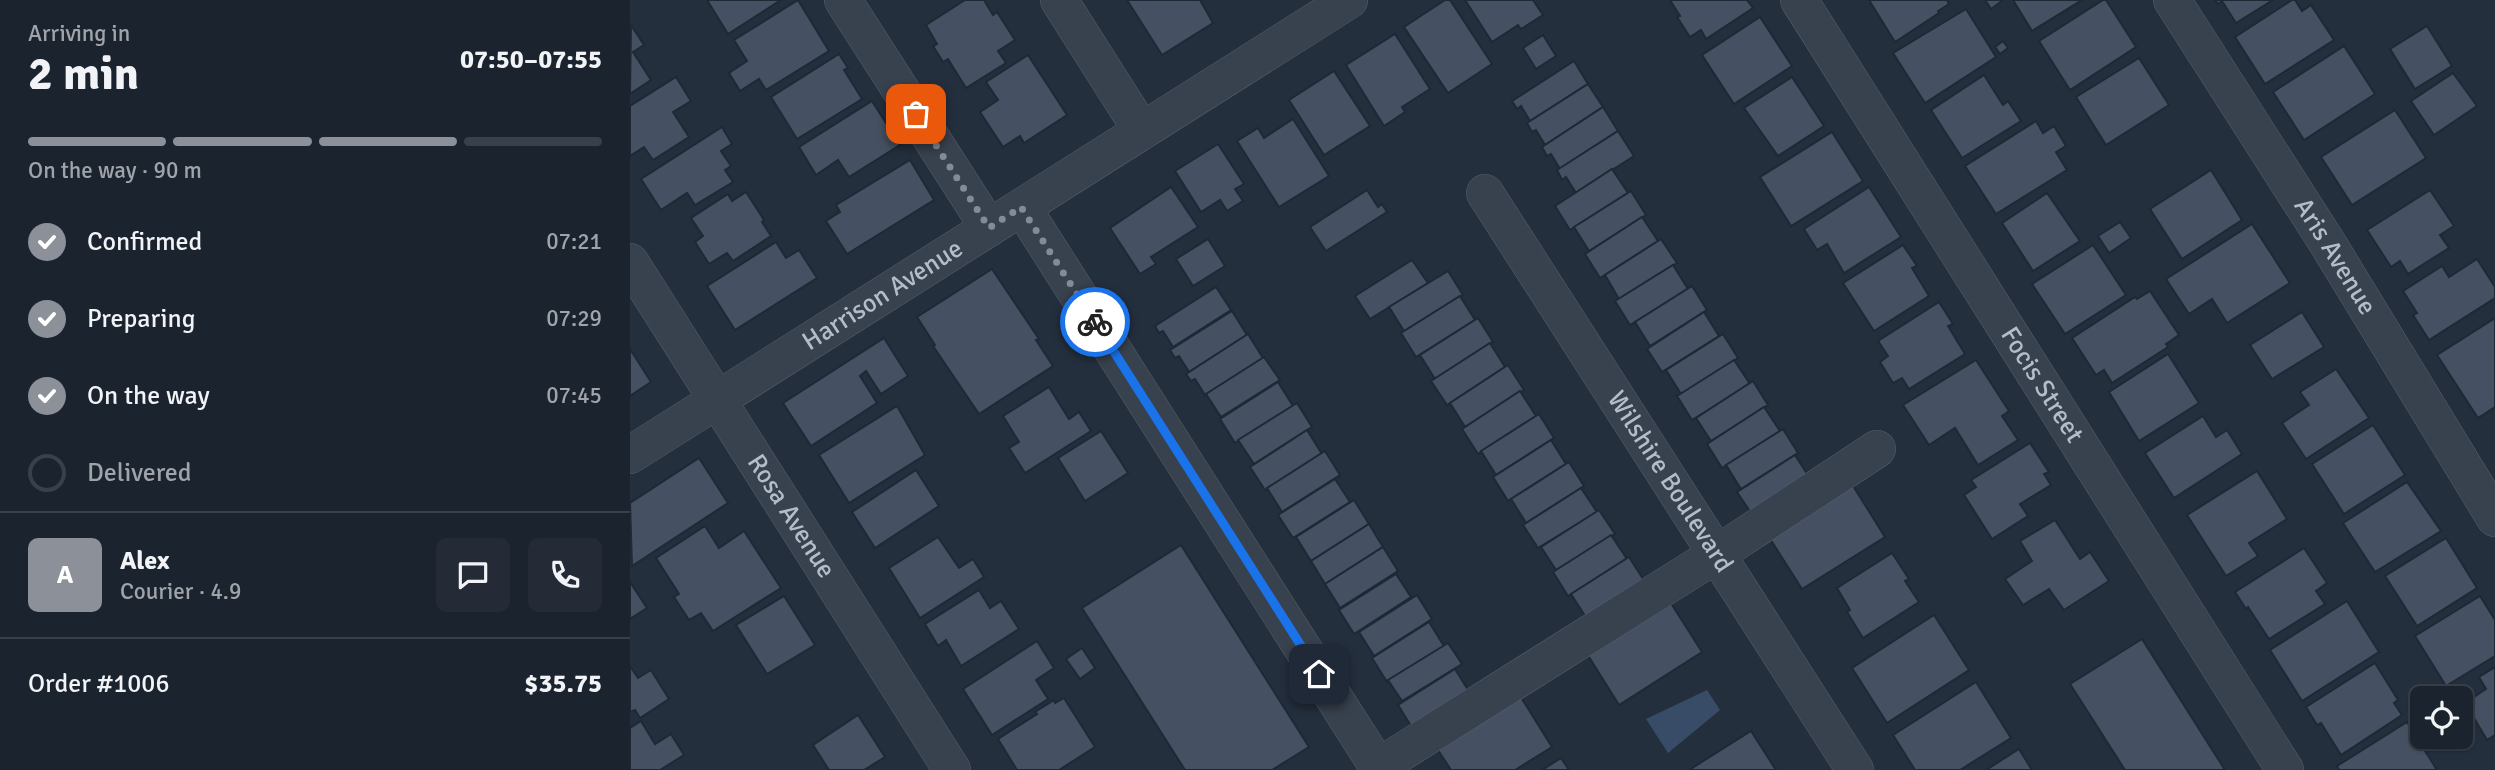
<!DOCTYPE html>
<meta charset="utf-8">
<style>
:root{--surface:#1b232e;--page:#242b36;--text:#f1f3f6;--muted:#a0a4aa;--line:#39404a;--accent:#8c9099}
body{margin:0;font-family:Signika,sans-serif;background:var(--page);color:var(--text);height:100vh;display:flex;flex-direction:column;font-size:26px;white-space:nowrap}
*{box-sizing:border-box;margin:0}
p{font-size:23px;color:var(--muted)}
.icon{flex:none;width:38px;height:38px;fill:none;stroke:currentColor;stroke-width:2;stroke-linecap:round;stroke-linejoin:round}
.map{position:relative;flex:1;overflow:hidden}
.details{display:flex;flex-direction:column;background:var(--surface);width:630px}
.details>*{flex:none}
.buttons{position:absolute;left:1780px;top:686px;display:grid;gap:14px}
.buttons a{display:grid;place-items:center;width:63px;height:63px;border-radius:10px;background:var(--surface);box-shadow:0 2px 5px #0004,0 0 0 2px var(--line);font-size:35px}
.pin{position:absolute;display:grid;place-items:center;width:60px;height:60px;color:#fff;margin:-30px;border-radius:14px;box-shadow:0 4px 10px #0006}
.courier{position:absolute;display:grid;place-items:center;width:70px;height:70px;margin:-35px;border:5px solid #1a73e8;border-radius:50%;background:#fff;color:#222;box-shadow:0 2px 9px #0007}
.headline em{font-style:normal;font-weight:700}
.headline div{display:flex;flex-direction:column-reverse}
.headline{display:flex;align-items:center;justify-content:space-between;height:119px;padding:0 28px}
h1{font-size:46px;font-weight:700;line-height:52px}
.bar{display:grid;grid-template-columns:repeat(4,1fr);gap:10px 7px;align-content:center;height:84px;padding:0 28px}
.bar i{height:9px;border-radius:5px;background:var(--line)}
.bar .on{background:var(--accent)}
.bar p{grid-column:span 4}
.line{display:flex;align-items:center;gap:18px;padding:0 28px;border-top:2px solid var(--line)}
.line div{flex:1}
.round{display:grid;place-items:center;flex:none;width:74px;height:74px;border-radius:10px;background:var(--page)}
ol{padding:0 28px;list-style:none}
li{display:flex;align-items:center;gap:21px;height:77px}
li p{margin-inline-start:auto}
li .icon{padding:7px;border-radius:50%;background:var(--accent);color:#fff;stroke-width:4}
li:last-child{color:var(--muted)}
li i{width:38px;height:38px;border:4px solid var(--line);border-radius:50%}
main{display:flex;flex:1;min-height:0}
.map>svg:first-child{display:block}
</style>
<main>
<section class="details">
<div class="headline"><div><h1>2 min</h1><p>Arriving in</p></div><em>07:50–07:55</em></div>
<div class="bar"><i class="on"></i><i class="on"></i><i class="on"></i><i></i><p>On the way · 90 m</p></div>
<ol>
<li><svg class="icon" aria-label="check" viewBox="0 0 24 24"><path d="M5 12l5 5 9-10"/></svg>Confirmed<p>07:21</p></li>
<li><svg class="icon" aria-label="check" viewBox="0 0 24 24"><path d="M5 12l5 5 9-10"/></svg>Preparing<p>07:29</p></li>
<li><svg class="icon" aria-label="check" viewBox="0 0 24 24"><path d="M5 12l5 5 9-10"/></svg>On the way<p>07:45</p></li>
<li><i></i>Delivered</li>
</ol>
<div class="line" style="height:126px"><b class="round" style="background:var(--accent);color:#fff">A</b><div><b>Alex</b><p>Courier · 4.9</p></div><a class="round"><svg class="icon" aria-label="chat" viewBox="0 0 24 24"><path d="M4 5h16v11H9l-5 4z"/></svg></a><a class="round"><svg class="icon" aria-label="phone" viewBox="0 0 24 24"><path d="M5 4h4l2 5-3 2q2 4 5 5l2-3 5 2v4C11 20 4 13 5 4z"/></svg></a></div>
<div class="line" style="height:91px"><div>Order #1006</div><b>$35.75</b></div>
</section>
<div class="map">
<svg width="1865" height="770" viewBox="0 0 1865 770">
<rect width="100%" height="100%" fill="#242f3e"/>
<polygon fill="#394c67" points="1077,690 1090,710 1038,753 1016,719"/>
<g fill="#455162" stroke="#1f2835" stroke-width="2">
<polygon points="77,0 151,0 98,34"/>
<polygon points="168,0 199,51 136,90 129,79 110,91 99,73 117,61 104,40"/>
<polygon points="335,0 354,0 363,15 367,12 385,40 368,51 376,63 336,88 318,59 313,62 303,46 307,44 296,25"/>
<polygon points="497,0 570,0 583,23 532,55"/>
<polygon points="815,0 820,0 862,64 818,93 774,27"/>
<polygon points="835,0 903,0 913,15 891,29 888,25 862,42"/>
<polygon points="1040,0 1117,0 1123,8 1076,39 1071,30 1060,37 1047,17 1050,16"/>
<polygon points="1239,0 1317,0 1319,4 1308,11 1309,13 1265,42"/>
<polygon points="1355,0 1371,0 1372,1 1361,9"/>
<polygon points="1383,0 1452,0 1402,31"/>
<polygon points="1473,0 1476,0 1506,47 1440,90 1409,41"/>
<polygon points="1585,0 1643,0 1606,23 1592,1 1588,4"/>
<polygon points="1662,0 1665,0 1672,11 1681,5 1704,40 1635,84 1605,37"/>
<polygon points="1336,9 1366,57 1295,103 1263,53"/>
<polygon points="1130,17 1162,66 1104,104 1072,55"/>
<polygon points="1,25 14,45 3,52 21,80 0,94"/>
<polygon points="1797,26 1822,66 1785,89 1760,49"/>
<polygon points="765,34 800,89 772,107 775,112 754,126 716,65"/>
<polygon points="913,35 926,56 906,69 893,48"/>
<polygon points="1373,41 1378,48 1370,54 1365,47"/>
<polygon points="1714,46 1745,94 1674,140 1643,92"/>
<polygon points="209,54 218,68 214,70 232,99 167,139 141,97"/>
<polygon points="398,55 437,115 394,143 390,136 373,147 350,112 368,100 356,82"/>
<polygon points="1509,58 1539,105 1476,145 1446,97"/>
<polygon points="944,61 958,84 900,121 891,106 887,109 882,101"/>
<polygon points="704,71 740,126 694,155 659,100"/>
<polygon points="1823,73 1847,106 1804,135 1781,101"/>
<polygon points="1354,75 1373,105 1378,101 1391,121 1332,158 1301,110"/>
<polygon points="46,77 61,101 43,112 59,137 23,160 14,147 0,156 0,106"/>
<polygon points="1162,77 1194,126 1148,156 1114,108"/>
<polygon points="958,84 973,107 915,145 906,130 902,132 897,123"/>
<polygon points="242,101 270,145 219,177 208,160 186,175 169,147"/>
<polygon points="973,107 988,131 930,169 921,154 917,156 912,147"/>
<polygon points="1765,110 1796,158 1722,205 1691,157"/>
<polygon points="663,119 699,176 649,207 607,141 628,128 634,138"/>
<polygon points="1406,121 1413,133 1424,126 1436,146 1426,152 1437,170 1366,214 1335,166"/>
<polygon points="92,127 102,144 91,151 101,166 95,170 103,182 65,205 57,193 31,210 11,179"/>
<polygon points="988,131 1004,156 946,193 936,177 932,180 927,170"/>
<polygon points="1202,132 1233,181 1161,226 1130,177"/>
<polygon points="588,144 614,184 605,189 613,201 597,211 590,200 571,212 545,171"/>
<polygon points="280,160 304,200 217,254 196,221 210,212 206,205"/>
<polygon points="982,169 998,193 940,230 925,206"/>
<polygon points="1581,170 1612,220 1552,259 1520,209"/>
<polygon points="541,187 568,227 521,257 526,264 510,274 480,228"/>
<polygon points="1239,187 1271,237 1214,273 1197,244 1187,250 1174,229"/>
<polygon points="737,190 748,207 752,204 757,212 696,251 680,227"/>
<polygon points="1800,190 1824,226 1810,235 1819,248 1778,274 1770,261 1761,267 1737,230"/>
<polygon points="1001,191 1016,215 959,251 944,227"/>
<polygon points="116,192 134,220 132,222 141,236 103,261 97,253 79,264 65,242 73,236 61,218 98,194 102,201"/>
<polygon points="1417,193 1450,241 1403,271 1372,223"/>
<polygon points="1012,217 1028,241 970,278 955,254"/>
<polygon points="1490,222 1501,238 1479,253 1468,236"/>
<polygon points="1622,224 1660,283 1597,323 1582,299 1559,314 1536,279"/>
<polygon points="578,239 595,266 563,286 546,259"/>
<polygon points="1031,239 1047,263 989,299 975,275"/>
<polygon points="146,242 156,258 169,250 187,278 105,330 77,286"/>
<polygon points="1273,245 1287,266 1282,268 1299,296 1244,331 1213,283"/>
<polygon points="1463,245 1496,295 1435,334 1402,284"/>
<polygon points="1847,259 1865,287 1865,298 1799,340 1783,315 1787,313 1773,291 1812,266 1819,277"/>
<polygon points="782,260 798,283 740,319 725,296"/>
<polygon points="1043,265 1058,289 1000,325 985,301"/>
<polygon points="362,269 409,339 406,340 423,366 349,414 303,346 305,345 287,317"/>
<polygon points="818,271 833,295 774,331 759,307"/>
<polygon points="1062,286 1077,310 1020,346 1005,322"/>
<polygon points="586,287 601,310 543,347 533,331 529,333 525,326"/>
<polygon points="1520,291 1549,335 1536,344 1538,347 1482,383 1474,370 1466,375 1442,338 1505,297 1507,299"/>
<polygon points="830,296 845,320 786,357 771,333"/>
<polygon points="1309,302 1323,324 1318,326 1335,354 1279,389 1272,378 1263,383 1250,362 1258,356 1248,341"/>
<polygon points="602,311 617,335 559,372 549,356 545,358 540,350"/>
<polygon points="1074,312 1089,336 1032,372 1017,349"/>
<polygon points="1672,312 1694,347 1642,379 1620,345"/>
<polygon points="848,318 863,342 805,379 790,355"/>
<polygon points="1865,318 1865,407 1848,418 1807,355"/>
<polygon points="618,334 633,358 575,395 565,379 561,381 556,374"/>
<polygon points="1093,334 1108,358 1051,394 1036,370"/>
<polygon points="254,338 278,376 251,394 236,371 230,376 247,403 181,446 153,403"/>
<polygon points="860,343 875,367 817,405 801,381"/>
<polygon points="0,349 21,382 0,396"/>
<polygon points="1538,354 1569,403 1509,441 1479,392"/>
<polygon points="634,357 650,380 591,417 576,394"/>
<polygon points="1104,360 1120,384 1062,420 1047,396"/>
<polygon points="1346,360 1379,411 1372,416 1388,440 1348,465 1325,428 1299,445 1273,405"/>
<polygon points="878,365 894,390 835,427 820,403"/>
<polygon points="1706,369 1739,418 1676,459 1652,423 1679,405 1670,392"/>
<polygon points="1123,381 1138,405 1081,441 1066,418"/>
<polygon points="648,382 663,406 605,443 590,419"/>
<polygon points="419,387 439,419 449,412 461,431 395,473 379,448 389,442 373,416"/>
<polygon points="890,391 906,416 848,454 832,429"/>
<polygon points="667,403 682,427 624,464 608,440"/>
<polygon points="267,406 295,455 219,503 189,455"/>
<polygon points="1134,407 1150,431 1092,468 1077,444"/>
<polygon points="909,414 924,438 866,475 851,451"/>
<polygon points="1573,416 1586,437 1597,430 1612,454 1544,498 1515,453"/>
<polygon points="1743,425 1775,475 1714,514 1682,464"/>
<polygon points="1153,429 1168,453 1111,489 1096,465"/>
<polygon points="677,430 692,454 635,490 620,467"/>
<polygon points="471,431 498,473 455,501 428,458"/>
<polygon points="921,440 936,464 878,501 863,477"/>
<polygon points="1400,443 1419,472 1414,474 1421,485 1390,504 1398,516 1362,539 1334,495 1346,487 1341,480"/>
<polygon points="695,451 710,475 652,512 637,488"/>
<polygon points="1165,455 1181,480 1123,516 1107,492"/>
<polygon points="69,458 98,503 2,566 0,503"/>
<polygon points="939,462 954,486 896,523 881,499"/>
<polygon points="286,470 309,506 245,548 222,512"/>
<polygon points="1627,471 1657,519 1619,543 1628,556 1596,576 1557,515"/>
<polygon points="705,479 720,502 663,538 648,515"/>
<polygon points="1220,481 1255,537 1172,589 1137,534"/>
<polygon points="1777,482 1811,531 1745,572 1713,523"/>
<polygon points="951,488 967,512 908,548 893,525"/>
<polygon points="724,500 739,524 681,561 666,537"/>
<polygon points="969,510 985,534 926,570 911,547"/>
<polygon points="1425,520 1450,559 1460,552 1479,581 1434,610 1419,589 1393,605 1375,579 1402,561 1390,541"/>
<polygon points="739,524 753,547 695,584 681,561"/>
<polygon points="75,526 89,548 114,531 151,588 83,631 71,613 59,620 44,597 49,594 26,558"/>
<polygon points="981,535 997,559 938,596 923,572"/>
<polygon points="308,537 329,568 343,559 354,577 290,618 259,568"/>
<polygon points="1816,538 1847,588 1787,626 1755,576"/>
<polygon points="551,545 679,747 642,770 555,770 452,608"/>
<polygon points="753,547 768,571 710,608 695,584"/>
<polygon points="1674,548 1697,583 1686,591 1695,604 1639,639 1618,607 1616,609 1605,592"/>
<polygon points="1262,553 1279,579 1275,581 1289,602 1233,638 1217,612 1220,610 1207,588"/>
<polygon points="999,557 1015,582 957,619 941,594"/>
<polygon points="766,574 781,597 724,634 709,610"/>
<polygon points="0,582 17,608 0,619"/>
<polygon points="349,590 360,608 371,601 389,629 331,666 316,640 308,646 295,624"/>
<polygon points="787,595 802,619 744,656 729,632"/>
<polygon points="154,596 185,645 137,674 106,625"/>
<polygon points="1850,596 1865,620 1865,656 1816,686 1785,636"/>
<polygon points="1037,597 1072,652 989,705 954,649"/>
<polygon points="1717,601 1749,652 1672,701 1640,650"/>
<polygon points="1304,615 1339,670 1257,723 1222,668"/>
<polygon points="799,622 814,646 757,682 742,658"/>
<polygon points="1512,639 1595,770 1495,770 1440,684"/>
<polygon points="407,641 424,668 406,680 418,699 362,735 333,689"/>
<polygon points="818,643 832,664 772,701 758,680"/>
<polygon points="452,648 465,668 450,679 436,659"/>
<polygon points="1745,663 1768,700 1764,703 1772,715 1711,755 1691,723 1687,725 1676,707"/>
<polygon points="0,666 8,678 21,670 39,699 10,718 5,710 0,712"/>
<polygon points="1865,667 1865,735 1857,740 1835,703 1856,689 1849,677"/>
<polygon points="825,669 840,693 783,729 768,705"/>
<polygon points="1346,682 1381,738 1330,770 1285,770 1263,735"/>
<polygon points="887,691 922,747 885,770 821,770 804,744"/>
<polygon points="434,698 465,747 429,770 387,770 368,739 407,714 405,712 424,700 425,703"/>
<polygon points="228,715 255,757 234,770 199,770 183,745"/>
<polygon points="11,721 25,744 41,734 54,755 30,770 0,770 0,728"/>
<polygon points="1777,722 1807,770 1709,770 1707,766"/>
<polygon points="1121,731 1146,770 1059,770"/>
<polygon points="1389,749 1402,770 1356,770"/>
<polygon points="931,758 939,770 912,770"/>
</g>
<g fill="none" stroke-linecap="round" stroke-linejoin="round">
<defs>
<g id="minor">
<polyline points="213,0 359,228"/>
<polyline points="429,0 512,131"/>
<path id="s1" d="M 1169,0 L 1655,770"/>
<path id="s2" d="M 1542,0 L 1698,244 L 1865,518"/>
<path id="s3" d="M 855,193 L 1225,770"/>
<polyline points="392,207 750,770"/>
<path id="s4" d="M 0,262 L 322,770"/>
<path id="s5" d="M 0,455 L 719,0"/>
<polyline points="748,767 1087,554 1247,449"/>
</g>
</defs>
<use href="#minor" stroke="#565f6c" stroke-width="38"/>
<use href="#minor" stroke="#38414e" stroke-width="37"/>
</g>
<g fill="none" stroke-linecap="round" stroke-linejoin="round">
<polyline stroke="#828b98" stroke-width="7" stroke-dasharray="0 12.6" points="286,114 359,228 391,207 465,322"/>
<polyline stroke="#1a73e8" stroke-width="9" points="465,322 689,674"/>
</g>
<g text-anchor="middle" dominant-baseline="central" stroke-width="6" stroke-linejoin="round" paint-order="stroke">
<g font-size="26" fill="#b4bcc9" stroke="#1d2633">
<text stroke="none"><textPath href="#s2" startOffset="304">Aris Avenue</textPath></text>
<text stroke="none"><textPath href="#s5" startOffset="299">Harrison Avenue</textPath></text>
<text stroke="none"><textPath href="#s1" startOffset="455">Focis Street</textPath></text>
<text stroke="none"><textPath href="#s3" startOffset="343">Wilshire Boulevard</textPath></text>
<text stroke="none"><textPath href="#s4" startOffset="301">Rosa Avenue</textPath></text>
</g>
</g>
</svg>
<div class="buttons">
<a><svg class="icon" aria-label="locate" viewBox="0 0 24 24"><circle cx="12" cy="12" r="6"/><path d="M12 2v4M12 18v4M2 12h4M18 12h4"/></svg></a>
</div>
<div class="pin" style="left:286px;top:114px;background:#ea580c"><svg class="icon" aria-label="bag" viewBox="0 0 24 24"><path d="M5 8h14l-1 12H6zM9 8a3 3 0 0 1 6 0"/></svg></div>
<div class="pin" style="left:689px;top:674px;background:#1f2937"><svg class="icon" aria-label="home" viewBox="0 0 24 24"><path d="M3 11l9-7 9 7M6 9v11h12V9"/></svg></div>
<div class="courier" style="left:465px;top:322px"><svg class="icon" aria-label="bike" viewBox="0 0 24 24"><circle cx="6" cy="16" r="4"/><circle cx="18" cy="16" r="4"/><path d="M6 16l4-8h5l3 8M10 8l3 8H6M13 5h3"/></svg></div>
</div>
</main>
